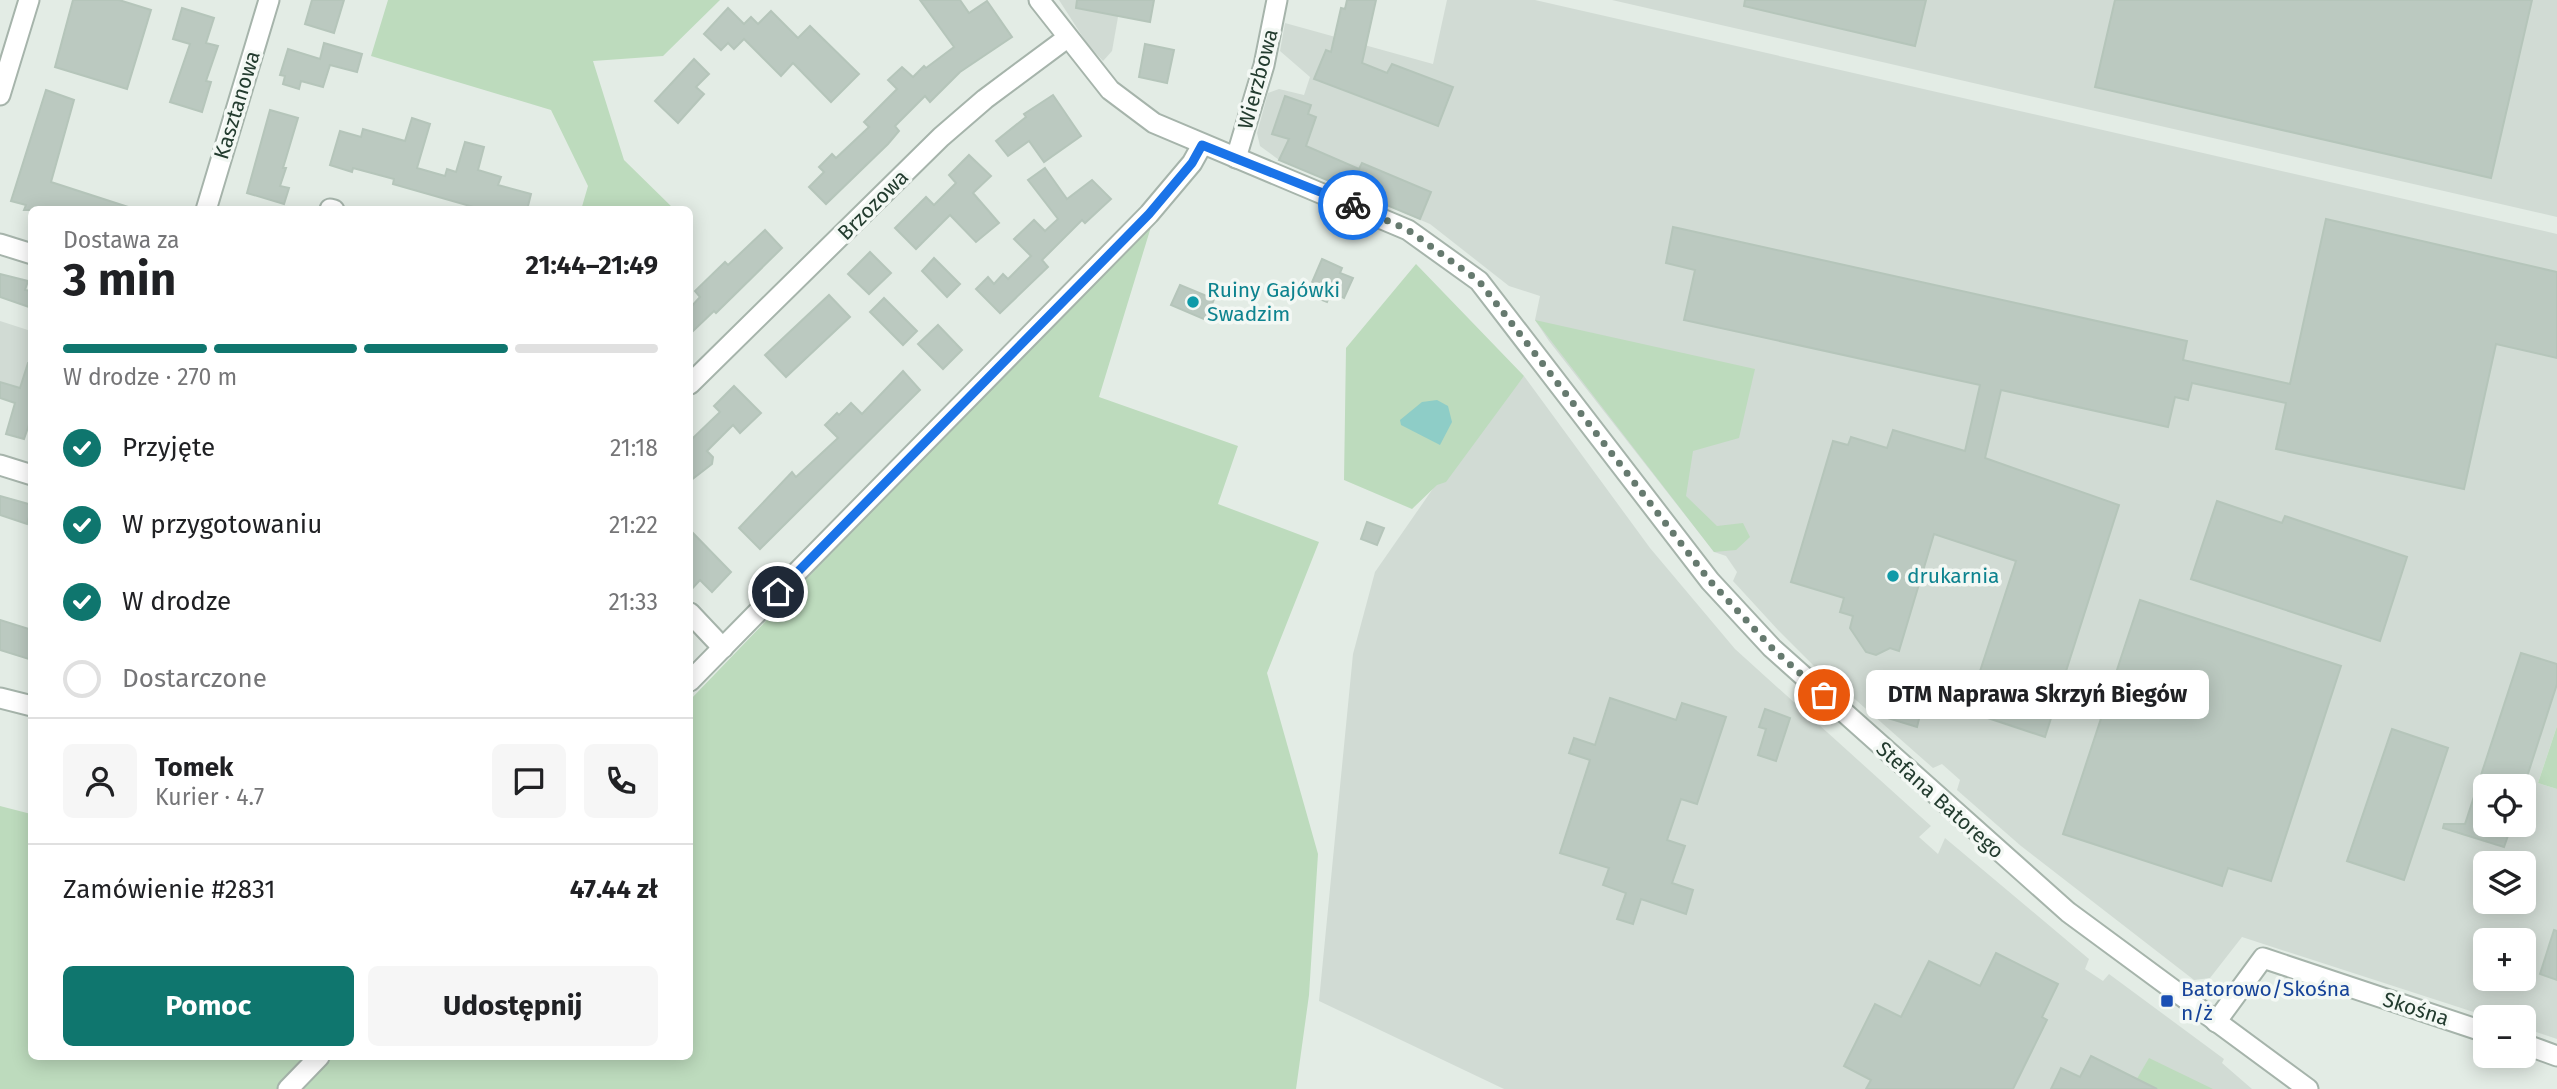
<!DOCTYPE html>
<html lang="pl">
<meta charset="utf-8">
<style>
:root{--surface:#fff;--page:#f6f6f6;--text:#202124;--muted:#757577;--line:#e0e0e0;--accent:#0f766e}
body{margin:0;font-family:"Fira Sans",sans-serif;background:var(--page);color:var(--text);height:100vh;display:flex;flex-direction:column;font-size:26px;white-space:nowrap}
*{box-sizing:border-box;margin:0}
p{font-size:23px;color:var(--muted)}
.icon{flex:none;width:38px;height:38px;fill:none;stroke:currentColor;stroke-width:2;stroke-linecap:round;stroke-linejoin:round}
.map{position:relative;flex:1;overflow:hidden}
.side{position:absolute;left:28px;top:206px;width:665px;height:854px;display:flex;flex-direction:column;background:var(--surface);border-radius:10px;box-shadow:0 4px 18px #0003}
.side>*{flex:none}
.buttons{position:absolute;left:2473px;top:774px;display:grid;gap:14px}
.buttons a{display:grid;place-items:center;width:63px;height:63px;border-radius:10px;background:var(--surface);box-shadow:0 4px 18px #0003;font-size:35px}
.pin{position:absolute;display:grid;place-items:center;width:60px;height:60px;color:#fff;margin:-30px;border:4px solid #fff;border-radius:50%;box-shadow:0 2px 7px #0007}
.courier{position:absolute;display:grid;place-items:center;width:70px;height:70px;margin:-35px;border:5px solid #1a73e8;border-radius:50%;background:#fff;color:#222;box-shadow:0 2px 9px #0007}
.bubble{position:absolute;height:49px;border-radius:10px;background:var(--surface);box-shadow:0 4px 18px #0003;font-size:23px;font-weight:700;line-height:49px;text-align:center}
.summary em{font-style:normal;font-weight:700}
.summary div{display:flex;flex-direction:column-reverse}
.summary{display:flex;align-items:center;justify-content:space-between;height:119px;padding:0 35px}
h1{font-size:46px;font-weight:700;line-height:52px}
.bar{display:grid;grid-template-columns:repeat(4,1fr);gap:10px 7px;align-content:center;height:84px;padding:0 35px}
.bar i{height:9px;border-radius:5px;background:var(--line)}
.bar .current{background:var(--accent)}
.bar p{grid-column:span 4}
.line{display:flex;align-items:center;gap:18px;padding:0 35px;border-top:2px solid var(--line)}
.line div{flex:1}
.round{display:grid;place-items:center;flex:none;width:74px;height:74px;border-radius:10px;background:var(--page)}
ol{padding:0 35px;list-style:none}
li{display:flex;align-items:center;gap:21px;height:77px}
li p{margin-inline-start:auto}
li .icon{padding:7px;border-radius:50%;background:var(--accent);color:#fff;stroke-width:4}
li:last-child{color:var(--muted)}
li i{width:38px;height:38px;border:4px solid var(--line);border-radius:50%}
.primary-button{display:flex;gap:14px;margin-top:auto;padding:14px 35px}
.primary-button a{flex:1;height:80px;border-radius:10px;background:var(--accent);color:#fff;font-size:28px;font-weight:700;line-height:80px;text-align:center}
.primary-button a+a{background:var(--page);color:var(--text)}
.map>svg:first-child{display:block}
</style>
<div class="map">
<svg width="2557" height="1089" viewBox="0 0 2557 1089">
<rect width="100%" height="100%" fill="#e3ece5"/>
<g fill="#d1dbd4" fill-rule="evenodd">
<polygon points="1059,0 1121,0 1112,51 1103,61 1088,45"/>
<path d="M 1447,0 L 1535,0 L 2557,234 L 2557,726 L 2538,783 L 2557,789 L 2557,1039 L 2524,1028 L 2524,1017 L 2489,1017 L 2242,937 L 2210,978 L 2194,980 L 2021,846 L 1957,790 L 1960,780 L 1942,764 L 1933,768 L 1823,671 L 1821,673 L 1778,630 L 1733,581 L 1737,572 L 1726,556 L 1714,552 L 1549,341 L 1535,320 L 1540,296 L 1509,286 L 1430,224 L 1279,160 L 1260,146 L 1257,133 L 1268,93 L 1279,89 L 1304,95 L 1310,77 L 1280,51 L 1285,23 L 1433,64 ZM 2485,786 L 2524,786 L 2524,824 L 2485,824 ZM 2485,863 L 2524,863 L 2524,901 L 2485,901 ZM 2485,940 L 2524,940 L 2524,978 L 2485,978 Z"/>
<polygon points="1612,0 2557,0 2557,217"/>
<polygon points="0,321 31,331 31,392 0,382"/>
<polygon points="1524,376 1650,548 1735,649 1931,826 1919,837 1938,854 1945,838 2089,959 2085,969 2103,981 2109,974 2224,1059 2222,1063 2252,1089 1504,1089 1319,1001 1353,654 1375,572 1441,477"/>
</g>
<g fill="#bddbbd">
<polygon points="388,0 720,0 663,56 593,61 624,160 675,210 581,210 588,186 551,110 371,56"/>
<polygon points="1154,217 1099,397 1238,446 1218,504 1319,542 1267,673 1318,854 1309,995 1296,1089 0,1089 0,806 31,814 32,1057 690,1057 690,700"/>
<polygon points="1416,264 1524,376 1446,482 1437,485 1412,509 1344,480 1346,348"/>
<polygon points="1535,320 1755,369 1739,438 1693,451 1686,496 1717,526 1743,523 1750,537 1736,550 1714,552"/>
<polygon points="2557,726 2557,789 2538,783"/>
<polygon points="2149,1058 2213,1089 2131,1089"/>
</g>
<polygon fill="#8ecdc7" points="1437,400 1448,406 1452,422 1440,445 1401,425 1400,420 1422,402"/>
<g fill="#bbc9c0" stroke="#b5c5ba" stroke-width="2">
<polygon points="73,0 119,0 151,10 127,89 55,67"/>
<polygon points="312,0 344,0 334,33 305,24"/>
<polygon points="920,0 960,0 969,13 987,1 1012,37 960,72 930,102 925,96 895,126 899,131 888,144 826,204 809,187 824,172 819,167 832,154 836,158 869,127 864,122 897,89 888,80 902,67 913,77 924,66 926,68 954,47"/>
<polygon points="1077,0 1154,0 1150,22 1076,8"/>
<polygon points="1347,0 1376,0 1362,63 1387,73 1392,64 1453,87 1438,126 1314,79 1326,50 1331,52 1341,8 1345,9"/>
<polygon points="1745,0 1926,0 1915,46 1744,6"/>
<polygon points="2115,0 2532,0 2491,178 2095,87"/>
<polygon points="182,8 214,18 206,43 218,46 206,81 211,82 202,112 170,102 190,44 173,39"/>
<polygon points="728,8 744,24 751,17 758,24 771,11 798,38 810,26 859,74 831,102 793,63 781,76 744,39 734,49 728,43 721,50 704,34"/>
<polygon points="324,43 362,54 357,72 330,65 323,87 301,81 299,89 283,84 285,76 280,75 288,49 320,59"/>
<polygon points="1145,44 1174,50 1167,83 1139,77"/>
<polygon points="694,59 709,74 696,87 704,94 678,123 655,101"/>
<polygon points="46,90 74,100 51,182 128,207 127,210 24,210 26,205 11,201"/>
<polygon points="1053,95 1081,136 1044,162 1029,141 1008,156 996,141 1026,117 1024,114"/>
<polygon points="1285,96 1311,105 1308,114 1316,117 1306,146 1359,169 1362,163 1431,192 1420,219 1279,160 1289,139 1272,134"/>
<polygon points="270,110 298,118 283,168 286,168 280,186 289,188 284,204 247,193"/>
<polygon points="412,118 430,124 417,168 445,176 447,169 456,172 465,142 484,147 478,170 501,177 498,185 531,194 527,210 484,210 393,184 394,179 353,168 352,172 330,165 340,131 361,137 363,129 405,141"/>
<polygon points="969,155 991,176 973,193 999,223 976,242 950,215 916,249 895,228 926,197 934,205 956,183 949,175"/>
<polygon points="1045,168 1067,199 1092,180 1111,199 1085,223 1082,220 1042,260 1048,267 1000,313 976,289 988,277 994,284 1003,274 1008,279 1031,256 1014,239 1034,220 1045,231 1058,219 1028,180"/>
<polygon points="2326,219 2557,272 2557,358 2496,344 2464,489 2276,449 2286,403 2192,383 2188,400 2175,397 2168,427 2001,390 1985,458 2119,505 2045,737 1967,711 2016,561 1934,534 1899,651 1890,648 1876,655 1866,652 1850,628 1853,616 1840,612 1844,598 1791,582 1833,441 1848,445 1851,437 1887,448 1893,430 1965,451 1980,385 1684,320 1695,270 1666,263 1673,227 2187,341 2183,360 2290,384"/>
<polygon points="765,230 782,248 716,313 714,311 690,334 690,308 700,297 695,291 725,262 728,265"/>
<polygon points="870,252 891,273 869,294 848,274"/>
<polygon points="934,258 960,284 947,297 922,271"/>
<polygon points="1322,259 1342,268 1340,273 1353,278 1344,298 1331,292 1327,302 1307,294"/>
<polygon points="0,274 28,281 25,290 32,291 32,308 0,297"/>
<polygon points="1180,285 1214,299 1206,320 1171,305"/>
<polygon points="829,295 850,317 786,377 765,355"/>
<polygon points="884,298 917,331 903,345 870,312"/>
<polygon points="938,325 962,350 943,369 918,344"/>
<polygon points="28,363 32,363 32,416 24,439 6,434 15,403 0,398 0,382 20,388"/>
<polygon points="903,371 920,390 760,549 739,528 792,472 796,477 838,438 825,425 837,413 839,415 851,403 862,414"/>
<polygon points="734,386 761,413 740,433 733,425 707,451 713,457 712,464 690,481 690,434 693,438 720,412 714,406"/>
<polygon points="0,496 32,505 27,524 0,515"/>
<polygon points="2217,501 2282,523 2285,516 2407,557 2380,641 2191,579"/>
<polygon points="1367,522 1384,528 1377,545 1361,539"/>
<polygon points="690,530 731,572 712,592 700,580 690,591"/>
<polygon points="2140,600 2341,666 2271,881 2228,868 2222,886 2063,834"/>
<polygon points="0,620 32,630 32,660 0,650"/>
<polygon points="2521,653 2557,664 2557,684 2524,786 2485,786 2485,824 2512,824 2504,847 2443,828 2444,824 2465,824"/>
<polygon points="1610,698 1676,720 1682,703 1726,717 1697,804 1681,799 1667,840 1685,846 1672,883 1693,890 1686,914 1641,899 1633,924 1617,919 1626,893 1603,885 1609,868 1560,853 1590,760 1569,753 1574,738 1595,745"/>
<polygon points="1893,703 1921,711 1917,727 1888,718"/>
<polygon points="1765,709 1790,718 1776,761 1758,755 1766,729 1759,727"/>
<polygon points="2392,729 2448,748 2404,880 2347,861"/>
<polygon points="2554,930 2557,931 2557,980 2540,974"/>
<polygon points="1996,953 2058,984 2042,1017 2047,1020 2013,1089 1866,1089 1871,1080 1844,1066 1875,1004 1901,1017 1929,961 1980,986"/>
<polygon points="2091,1056 2157,1089 2051,1089 2061,1068 2080,1077"/>
</g>
<g fill="none" stroke-linecap="round" stroke-linejoin="round">
<defs>
<g id="minor">
<polyline points="1039,0 1110,90 1154,123 1408,230 1479,281 1710,581 1772,648 2068,912 2308,1089"/>
<polyline points="0,95 29,0"/>
<polyline points="1236,158 1264,65 1277,0"/>
<polyline points="330,209 334,210"/>
<polyline points="206,210 269,0"/>
<polyline points="0,244 32,254"/>
<polyline points="690,384 941,137 985,99 1067,38"/>
<polyline points="0,465 32,475"/>
<polyline points="690,613 723,648"/>
<polyline points="690,681 1149,214 1192,163 1202,145"/>
<polyline points="0,698 32,706"/>
<polyline points="2216,1022 2263,958 2485,1032"/>
<polyline points="2524,1044 2557,1056"/>
<polyline points="288,1089 319,1057"/>
</g>
</defs>
<use href="#minor" stroke="#a6b4ab" stroke-width="23"/>
<use href="#minor" stroke="#fff" stroke-width="19"/>
</g>
<g fill="none" stroke-linecap="round" stroke-linejoin="round">
<polyline stroke="#667a6f" stroke-width="7" stroke-dasharray="0 12.6" points="1353,205 1408,230 1479,281 1710,581 1772,648 1824,695"/>
<polyline stroke="#1a73e8" stroke-width="9" points="778,592 1149,214 1192,163 1202,145 1353,205"/>
</g>
<g fill="#0f9aa8" stroke="#f3f8f4" stroke-width="2.5">
<circle cx="1193" cy="302" r="7"/>
<circle cx="1893" cy="576" r="7"/>
</g>
<rect fill="#1a4fb4" stroke="#f3f8f4" stroke-width="2.5" x="2160" y="994" width="14" height="14" rx="3.5"/>
<g text-anchor="middle" dominant-baseline="central" stroke-width="7" stroke-linejoin="round" paint-order="stroke">
<g font-size="21" fill="#233c2f" stroke="#f3f8f4">
<text transform="translate(1258 79) rotate(-75)">Wierzbowa</text>
<text transform="translate(237 105) rotate(-73)">Kasztanowa</text>
<text transform="translate(873 205) rotate(-45)">Brzozowa</text>
<text transform="translate(1940 800) rotate(42)">Stefana Batorego</text>
<text transform="translate(2416 1009) rotate(18)">Skośna</text>
</g>
<g font-size="21" fill="#0d838f" stroke="#f3f8f4" text-anchor="start">
<text x="1207" y="290">Ruiny Gajówki<tspan x="1207" dy="24">Swadzim</tspan></text>
<text x="1907" y="576">drukarnia</text>
</g>
<g font-size="21" fill="#164399" stroke="#f3f8f4" text-anchor="start">
<text x="2181" y="989">Batorowo/Skośna<tspan x="2181" dy="24">n/ż</tspan></text>
</g>
</g>
</svg>
<div class="buttons">
<a><svg class="icon" aria-label="locate" viewBox="0 0 24 24"><circle cx="12" cy="12" r="6"/><path d="M12 2v4M12 18v4M2 12h4M18 12h4"/></svg></a>
<a><svg class="icon" aria-label="layers" viewBox="0 0 24 24"><path d="M12 4l9 5-9 5-9-5zM3 14l9 5 9-5"/></svg></a>
<a>+</a>
<a>−</a>
</div>
<div class="pin" style="left:1824px;top:695px;background:#ea580c"><svg class="icon" aria-label="bag" viewBox="0 0 24 24"><path d="M5 8h14l-1 12H6zM9 8a3 3 0 0 1 6 0"/></svg></div>
<div class="pin" style="left:778px;top:592px;background:#1f2937"><svg class="icon" aria-label="home" viewBox="0 0 24 24"><path d="M3 11l9-7 9 7M6 9v11h12V9"/></svg></div>
<div class="courier" style="left:1353px;top:205px"><svg class="icon" aria-label="bike" viewBox="0 0 24 24"><circle cx="6" cy="16" r="4"/><circle cx="18" cy="16" r="4"/><path d="M6 16l4-8h5l3 8M10 8l3 8H6M13 5h3"/></svg></div>
<div class="bubble" style="left:1866px;top:670px;width:343px">DTM Naprawa Skrzyń Biegów</div>
<section class="side">
<div class="summary"><div><h1>3 min</h1><p>Dostawa za</p></div><em>21:44–21:49</em></div>
<div class="bar"><i class="current"></i><i class="current"></i><i class="current"></i><i></i><p>W drodze · 270 m</p></div>
<ol>
<li><svg class="icon" aria-label="check" viewBox="0 0 24 24"><path d="M5 12l5 5 9-10"/></svg>Przyjęte<p>21:18</p></li>
<li><svg class="icon" aria-label="check" viewBox="0 0 24 24"><path d="M5 12l5 5 9-10"/></svg>W przygotowaniu<p>21:22</p></li>
<li><svg class="icon" aria-label="check" viewBox="0 0 24 24"><path d="M5 12l5 5 9-10"/></svg>W drodze<p>21:33</p></li>
<li><i></i>Dostarczone</li>
</ol>
<div class="line" style="height:126px"><a class="round"><svg class="icon" aria-label="person" viewBox="0 0 24 24"><circle cx="12" cy="8" r="4"/><path d="M4 21q1-7 8-7t8 7"/></svg></a><div><b>Tomek</b><p>Kurier · 4.7</p></div><a class="round"><svg class="icon" aria-label="chat" viewBox="0 0 24 24"><path d="M4 5h16v11H9l-5 4z"/></svg></a><a class="round"><svg class="icon" aria-label="phone" viewBox="0 0 24 24"><path d="M5 4h4l2 5-3 2q2 4 5 5l2-3 5 2v4C11 20 4 13 5 4z"/></svg></a></div>
<div class="line" style="height:91px"><div>Zamówienie #2831</div><b>47.44 zł</b></div>
<div class="primary-button"><a>Pomoc</a><a>Udostępnij</a></div>
</section>
</div>
